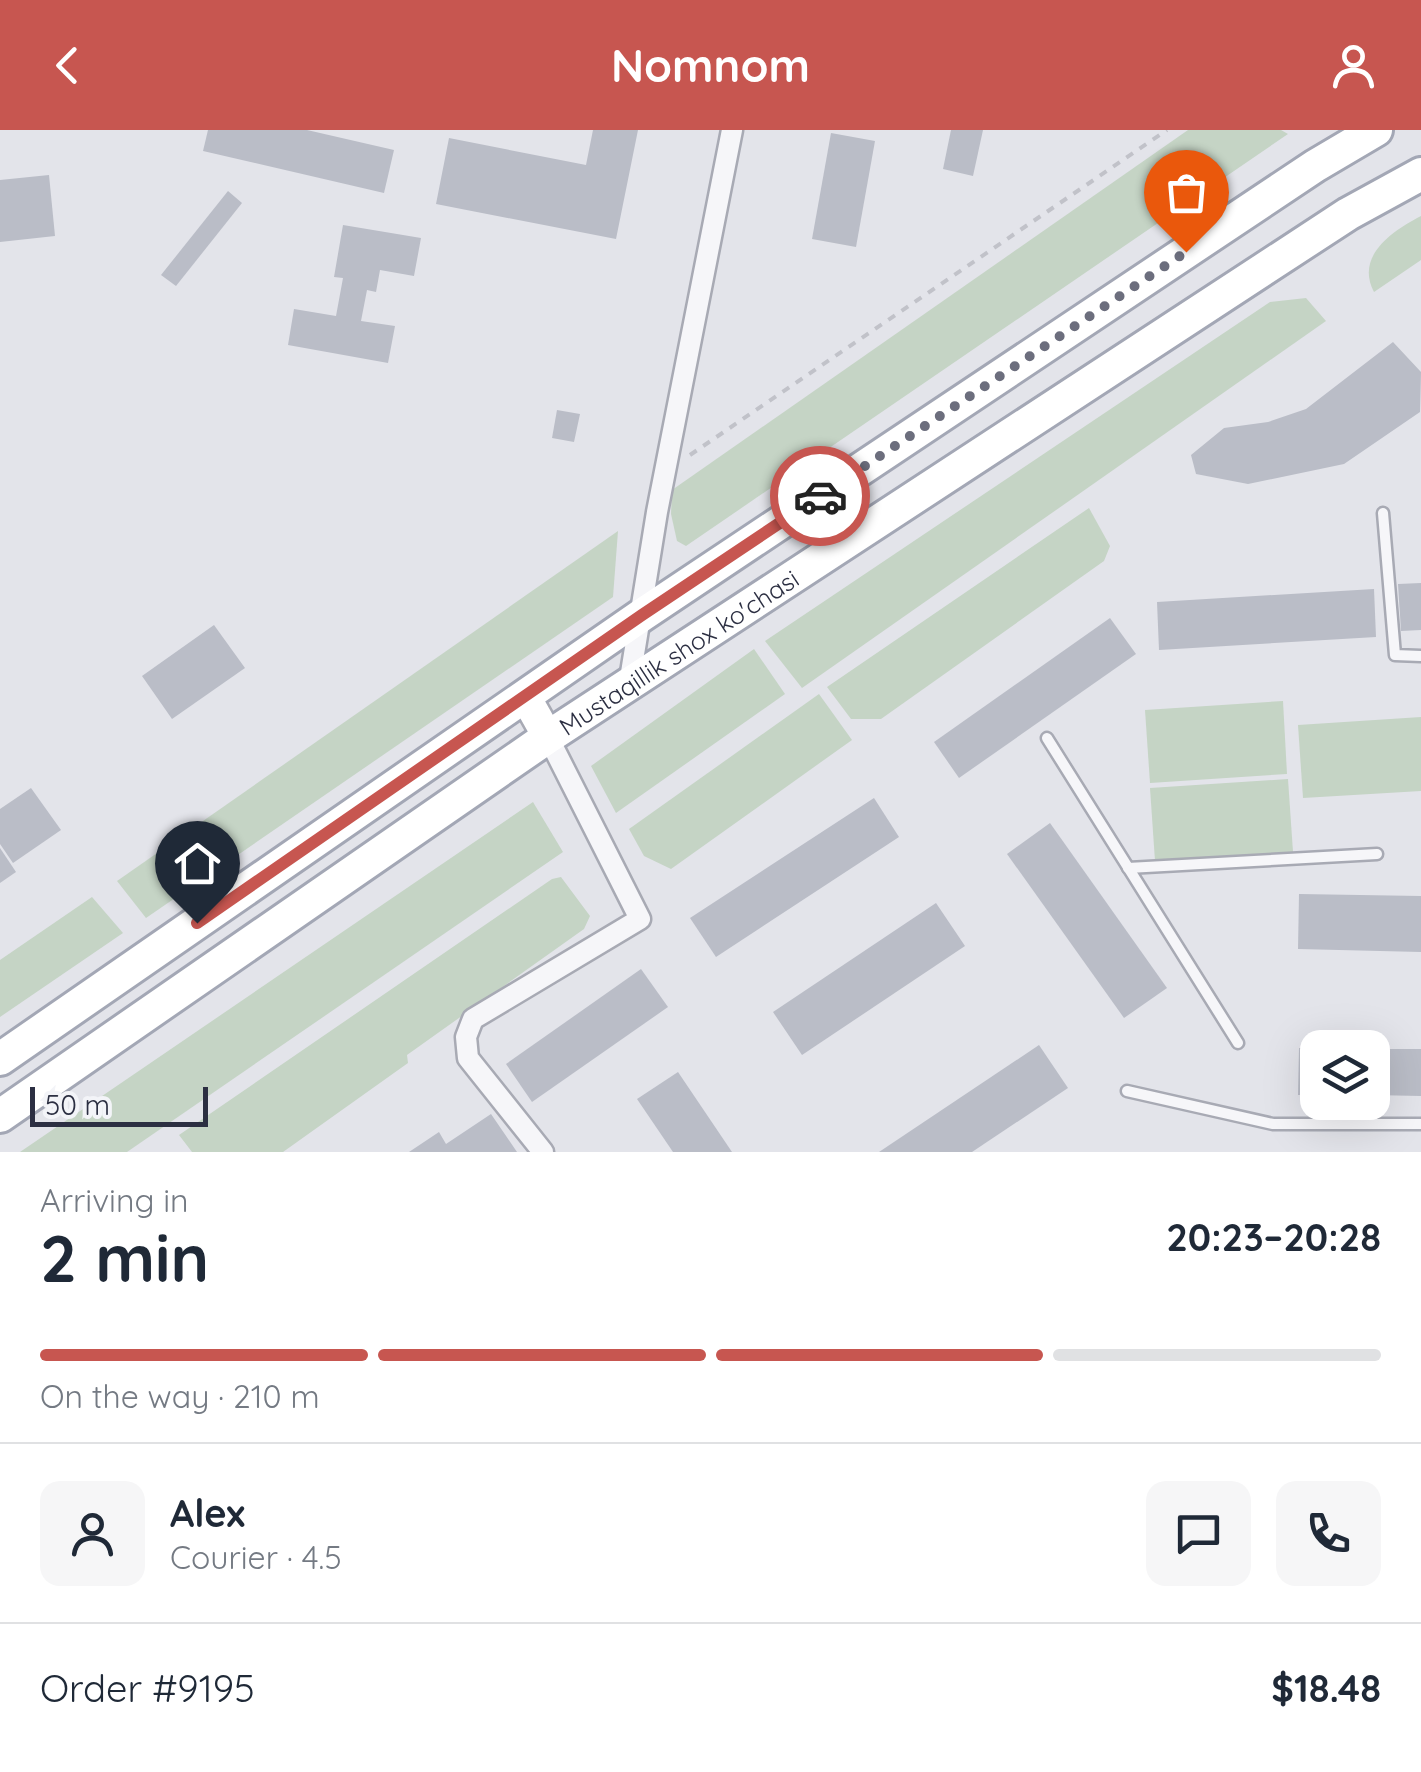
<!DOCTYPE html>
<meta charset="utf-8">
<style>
:root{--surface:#fff;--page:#f6f6f7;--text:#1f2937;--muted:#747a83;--line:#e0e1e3;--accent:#c75650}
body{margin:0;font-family:Quicksand,sans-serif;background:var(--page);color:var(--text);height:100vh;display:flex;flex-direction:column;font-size:38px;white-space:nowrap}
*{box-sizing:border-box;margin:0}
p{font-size:32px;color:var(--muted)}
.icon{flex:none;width:55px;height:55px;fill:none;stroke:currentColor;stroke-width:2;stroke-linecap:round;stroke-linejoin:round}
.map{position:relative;height:1022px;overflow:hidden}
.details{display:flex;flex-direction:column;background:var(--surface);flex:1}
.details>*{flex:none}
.tools{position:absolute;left:1300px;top:900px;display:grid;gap:20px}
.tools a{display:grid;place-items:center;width:90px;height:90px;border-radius:20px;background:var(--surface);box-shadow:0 10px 40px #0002;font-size:50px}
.scale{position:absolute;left:30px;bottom:25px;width:178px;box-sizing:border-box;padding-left:10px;border:5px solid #2c2f42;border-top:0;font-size:28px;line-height:35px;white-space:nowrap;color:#2c2f42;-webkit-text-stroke:8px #f3f4f8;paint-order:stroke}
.pin{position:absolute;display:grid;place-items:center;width:85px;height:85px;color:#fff;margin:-102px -42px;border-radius:50% 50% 50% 0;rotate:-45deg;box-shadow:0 0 10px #0007}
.pin .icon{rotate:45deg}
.courier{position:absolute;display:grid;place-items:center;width:100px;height:100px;margin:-50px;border:8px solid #c75650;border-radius:50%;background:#fff;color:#222;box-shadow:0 2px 12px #0007}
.headline em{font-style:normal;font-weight:700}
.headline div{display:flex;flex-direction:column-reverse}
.headline{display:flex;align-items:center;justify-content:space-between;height:170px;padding:0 40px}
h1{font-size:65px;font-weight:700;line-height:75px}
.bar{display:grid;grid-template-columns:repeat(4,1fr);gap:15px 10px;align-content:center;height:120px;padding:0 40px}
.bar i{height:12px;border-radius:8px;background:var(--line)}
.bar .selected{background:var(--accent)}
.bar p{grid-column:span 4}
.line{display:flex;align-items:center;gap:25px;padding:0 40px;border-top:2px solid var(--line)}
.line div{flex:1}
.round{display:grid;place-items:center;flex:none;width:105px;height:105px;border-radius:20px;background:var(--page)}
header{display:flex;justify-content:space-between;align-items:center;height:130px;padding:0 40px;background:var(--accent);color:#fff;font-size:45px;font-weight:700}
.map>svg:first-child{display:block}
</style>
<header><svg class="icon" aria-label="back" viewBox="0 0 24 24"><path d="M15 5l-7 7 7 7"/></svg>Nomnom<svg class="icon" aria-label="person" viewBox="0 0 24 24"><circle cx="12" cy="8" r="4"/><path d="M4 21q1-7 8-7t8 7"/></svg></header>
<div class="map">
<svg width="1421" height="1022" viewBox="0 0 1421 1022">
<rect width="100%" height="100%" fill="#e3e4ea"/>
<g fill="#c5d4c5">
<polygon points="1188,0 1281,0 1288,4 686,416 677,411 671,384 672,360"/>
<path d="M 1421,86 L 1421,130 L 1374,162 C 1355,126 1392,101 1421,86 Z"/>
<polygon points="1306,168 1326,191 802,558 765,511 1270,172"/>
<polygon points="1089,378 1110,416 1104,431 881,589 851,589 827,557"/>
<polygon points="618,401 613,467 146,788 117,751"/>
<polygon points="754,519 785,564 616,683 591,636"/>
<polygon points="819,564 852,610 671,739 644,726 629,699"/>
<polygon points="1283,571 1287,644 1150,653 1145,580"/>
<polygon points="1421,587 1421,661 1303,668 1298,595"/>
<polygon points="1288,649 1293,722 1155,731 1150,658"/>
<polygon points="533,672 563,722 127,1022 20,1022"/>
<polygon points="561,747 590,786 584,799 407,925 408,933 283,1022 192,1022 179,1005 552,749"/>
<polygon points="92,767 123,803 0,887 0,830"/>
</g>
<g fill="#babdc7">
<polygon points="208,0 307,0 394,20 384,63 203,21"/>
<polygon points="593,0 638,0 616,109 436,74 449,8 586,35"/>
<polygon points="951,0 983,0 973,46 943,39"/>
<polygon points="831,3 875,11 856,117 812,109"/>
<polygon points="49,45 55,106 0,112 0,50"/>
<polygon points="228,61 242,73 176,156 161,145"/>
<polygon points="343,95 421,108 414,146 380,140 376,162 367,160 361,191 395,196 388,233 288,215 294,179 336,186 343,148 334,147"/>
<polygon points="1393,212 1421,242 1420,282 1344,334 1248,354 1196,344 1191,325 1224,298 1268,292 1306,279"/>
<polygon points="557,280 580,284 574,312 552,308"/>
<polygon points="1421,453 1421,500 1401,501 1398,454"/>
<polygon points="1374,459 1376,507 1159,520 1157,472"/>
<polygon points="1110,488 1136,524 959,648 934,612"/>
<polygon points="214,495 245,538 172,589 142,546"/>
<polygon points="31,658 61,700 13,733 0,714 0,679"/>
<polygon points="874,668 899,707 716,827 690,788"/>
<polygon points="1050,693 1167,858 1124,888 1007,724"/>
<polygon points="0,718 16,742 0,753"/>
<polygon points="1299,764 1421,766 1421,822 1298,819"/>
<polygon points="936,773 965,816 802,925 773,882"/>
<polygon points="641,839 668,877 532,972 506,934"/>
<polygon points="1039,915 1068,958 972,1022 879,1022"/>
<polygon points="1299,918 1318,918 1318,965 1298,965"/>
<polygon points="1372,919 1421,919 1421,966 1372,965"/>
<polygon points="678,942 732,1022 673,1022 637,969"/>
<polygon points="491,984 517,1022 409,1022 439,1002 446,1014"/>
</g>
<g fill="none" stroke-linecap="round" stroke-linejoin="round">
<defs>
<g id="service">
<polyline points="1383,383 1395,525 1421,526"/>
<polyline points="1047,608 1238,913"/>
<polyline points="1128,738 1377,724"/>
<polyline points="1127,961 1273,994 1421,994"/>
</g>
<g id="minor">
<polyline points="629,555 657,382 732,0"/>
<polyline points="543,1022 468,928 466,907 473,889 640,789 548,607"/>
</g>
<polyline id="secondary" points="525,566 548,607"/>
<g id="primary">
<polyline points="0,929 642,485 1315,36 1376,0"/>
<path id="s1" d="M 0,986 L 548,607 L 1348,84 L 1421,44"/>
</g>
</defs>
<use href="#service" stroke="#a8aab4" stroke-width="15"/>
<use href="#minor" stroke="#a8aab4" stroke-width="25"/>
<use href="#secondary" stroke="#a8aab4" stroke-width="35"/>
<use href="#primary" stroke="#a3a7b5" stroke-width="38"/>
<polyline stroke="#c1c2c9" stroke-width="4" stroke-dasharray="8 8" stroke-linecap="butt" points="690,325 1167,0"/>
<use href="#service" stroke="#f6f6f9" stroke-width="10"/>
<use href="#minor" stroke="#f6f6f9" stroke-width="20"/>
<use href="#secondary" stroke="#fff" stroke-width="30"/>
<use href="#primary" stroke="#fff" stroke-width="32"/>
</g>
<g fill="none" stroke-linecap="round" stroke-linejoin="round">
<polyline stroke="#6c6e7d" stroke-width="10" stroke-dasharray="0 18" points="820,366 1186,122"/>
<polyline stroke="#c75650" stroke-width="12" points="197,793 642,485 820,366"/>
</g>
<g text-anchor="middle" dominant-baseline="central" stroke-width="10" stroke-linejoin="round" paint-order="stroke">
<g font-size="25" fill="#2c2f42" stroke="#f3f4f8">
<text stroke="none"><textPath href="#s1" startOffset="822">Mustaqillik shox ko'chasi</textPath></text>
</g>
</g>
</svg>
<div class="tools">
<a><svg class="icon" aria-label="layers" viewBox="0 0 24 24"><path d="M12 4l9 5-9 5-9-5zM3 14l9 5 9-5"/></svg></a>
</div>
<div class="scale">50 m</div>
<div class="pin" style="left:1186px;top:122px;background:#ea580c"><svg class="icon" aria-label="bag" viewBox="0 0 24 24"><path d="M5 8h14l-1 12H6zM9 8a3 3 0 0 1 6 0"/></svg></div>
<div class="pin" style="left:197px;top:793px;background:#1f2937"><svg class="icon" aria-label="home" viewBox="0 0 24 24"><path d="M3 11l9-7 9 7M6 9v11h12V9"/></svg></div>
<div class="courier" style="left:820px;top:366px"><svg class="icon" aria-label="car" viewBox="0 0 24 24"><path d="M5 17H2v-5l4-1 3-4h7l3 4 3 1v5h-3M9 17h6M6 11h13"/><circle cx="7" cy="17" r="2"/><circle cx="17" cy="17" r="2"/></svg></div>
</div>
<section class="details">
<div class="headline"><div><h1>2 min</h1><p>Arriving in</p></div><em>20:23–20:28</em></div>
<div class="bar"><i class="selected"></i><i class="selected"></i><i class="selected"></i><i></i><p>On the way · 210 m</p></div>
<div class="line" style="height:180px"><a class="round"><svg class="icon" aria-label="person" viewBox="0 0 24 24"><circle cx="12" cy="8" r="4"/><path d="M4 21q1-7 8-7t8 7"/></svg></a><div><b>Alex</b><p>Courier · 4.5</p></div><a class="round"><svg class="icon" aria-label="chat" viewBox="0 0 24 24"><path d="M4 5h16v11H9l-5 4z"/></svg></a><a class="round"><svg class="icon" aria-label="phone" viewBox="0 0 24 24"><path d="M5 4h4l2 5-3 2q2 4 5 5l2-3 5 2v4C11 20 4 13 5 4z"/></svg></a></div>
<div class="line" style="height:130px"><div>Order #9195</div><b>$18.48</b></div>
</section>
